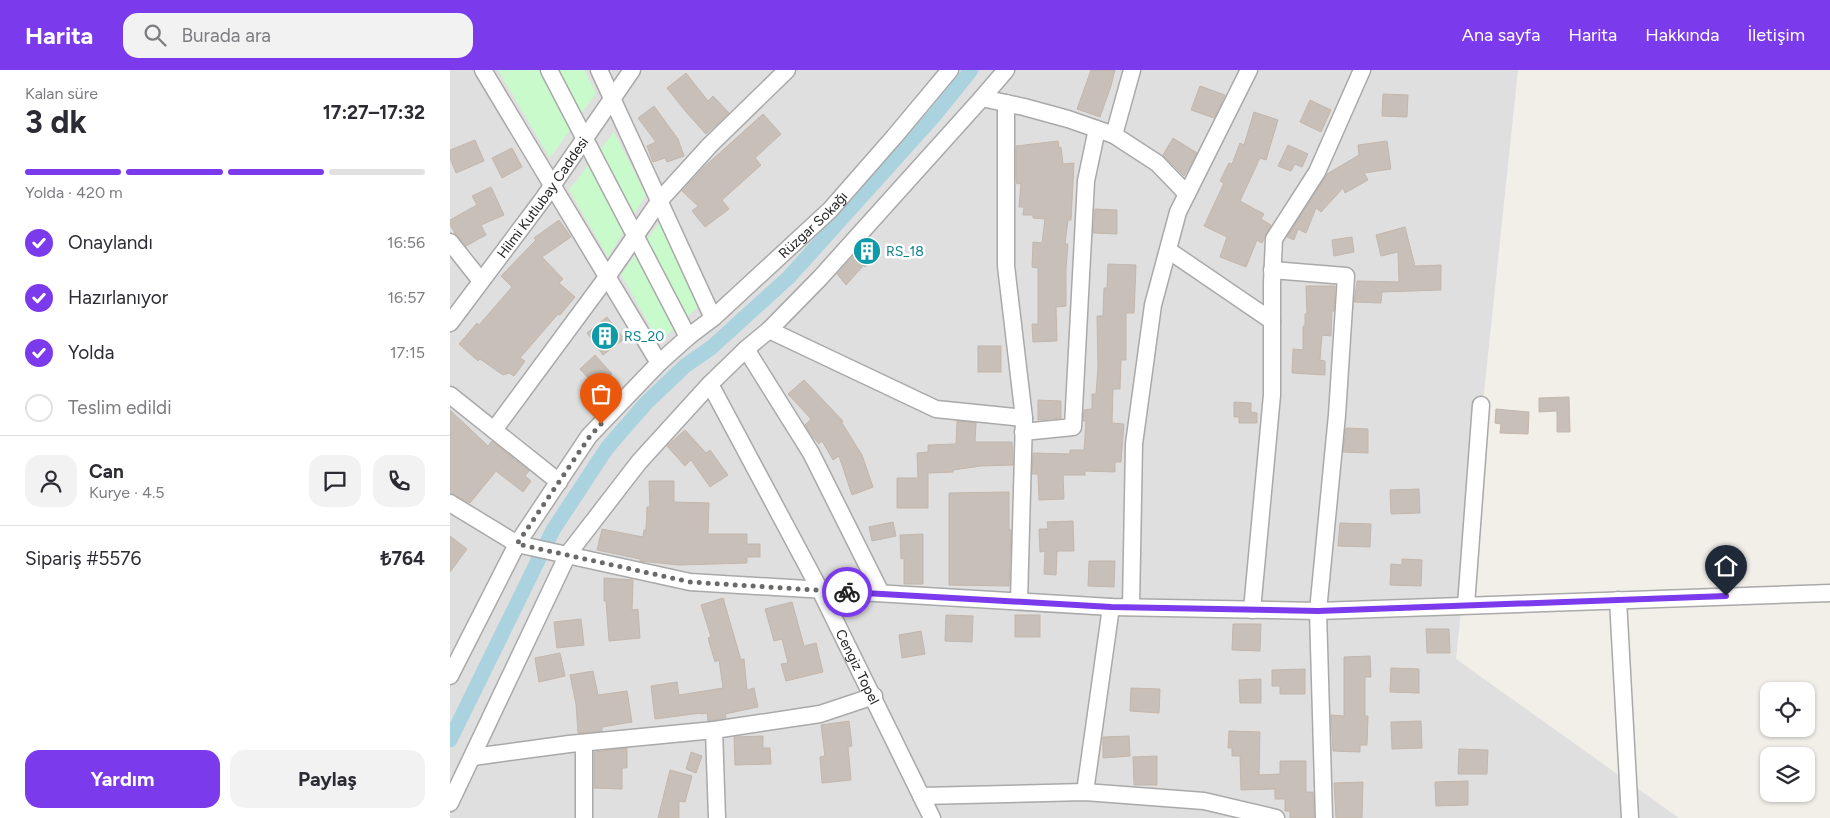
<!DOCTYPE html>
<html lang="tr">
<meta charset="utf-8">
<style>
:root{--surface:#fff;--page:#f2f2f3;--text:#2b2b33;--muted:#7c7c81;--line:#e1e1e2;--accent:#7c3aed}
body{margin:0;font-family:Figtree,sans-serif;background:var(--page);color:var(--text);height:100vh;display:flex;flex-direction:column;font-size:19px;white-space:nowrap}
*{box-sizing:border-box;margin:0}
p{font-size:16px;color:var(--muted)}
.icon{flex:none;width:28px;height:28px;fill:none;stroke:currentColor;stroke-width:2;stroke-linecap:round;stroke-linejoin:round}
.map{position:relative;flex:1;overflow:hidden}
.details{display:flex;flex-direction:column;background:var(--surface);width:450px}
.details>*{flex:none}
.fabs{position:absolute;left:1310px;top:612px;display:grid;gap:10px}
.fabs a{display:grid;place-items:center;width:55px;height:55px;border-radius:10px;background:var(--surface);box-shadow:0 1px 4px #0004;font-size:25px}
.pin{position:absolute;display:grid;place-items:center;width:42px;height:42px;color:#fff;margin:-51px -21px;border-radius:50% 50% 50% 0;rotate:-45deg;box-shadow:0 0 5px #0007}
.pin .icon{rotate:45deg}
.courier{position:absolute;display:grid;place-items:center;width:50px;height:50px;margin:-25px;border:4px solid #7c3aed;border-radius:50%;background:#fff;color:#222;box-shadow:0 1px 6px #0007}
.overview em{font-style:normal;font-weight:700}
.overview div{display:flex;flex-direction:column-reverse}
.overview{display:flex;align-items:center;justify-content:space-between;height:85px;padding:0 25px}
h1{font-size:32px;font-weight:700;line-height:38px}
.bar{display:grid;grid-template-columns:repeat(4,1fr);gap:8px 5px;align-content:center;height:60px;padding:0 25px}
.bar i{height:6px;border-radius:4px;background:var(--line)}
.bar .on{background:var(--accent)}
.bar p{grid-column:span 4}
.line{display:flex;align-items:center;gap:12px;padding:0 25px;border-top:1px solid var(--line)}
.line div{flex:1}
.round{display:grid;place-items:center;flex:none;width:52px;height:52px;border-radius:15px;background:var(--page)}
ol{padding:0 25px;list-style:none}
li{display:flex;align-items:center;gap:15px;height:55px}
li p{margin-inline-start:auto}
li .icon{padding:5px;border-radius:50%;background:var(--accent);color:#fff;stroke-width:4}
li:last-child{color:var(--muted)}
li i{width:28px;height:28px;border:2px solid var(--line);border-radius:50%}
.cta{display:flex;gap:10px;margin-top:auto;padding:10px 25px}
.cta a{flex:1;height:58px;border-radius:15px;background:var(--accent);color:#fff;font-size:20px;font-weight:700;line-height:58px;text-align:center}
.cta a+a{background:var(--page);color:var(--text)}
header{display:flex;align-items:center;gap:30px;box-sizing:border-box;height:70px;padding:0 25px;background:var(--accent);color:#fff}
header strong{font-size:24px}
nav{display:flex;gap:28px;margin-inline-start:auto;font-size:18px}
.search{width:350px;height:45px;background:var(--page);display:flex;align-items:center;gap:12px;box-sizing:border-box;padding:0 18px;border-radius:15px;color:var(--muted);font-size:19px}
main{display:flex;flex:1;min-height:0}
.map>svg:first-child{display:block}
</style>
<header>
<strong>Harita</strong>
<div class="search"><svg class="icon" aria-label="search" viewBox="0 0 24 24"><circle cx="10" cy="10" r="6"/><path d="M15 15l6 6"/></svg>Burada ara</div>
<nav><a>Ana sayfa</a><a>Harita</a><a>Hakkında</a><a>İletişim</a></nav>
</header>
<main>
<section class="details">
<div class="overview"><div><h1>3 dk</h1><p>Kalan süre</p></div><em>17:27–17:32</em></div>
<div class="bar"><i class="on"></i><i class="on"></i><i class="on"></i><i></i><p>Yolda · 420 m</p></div>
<ol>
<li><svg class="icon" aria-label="check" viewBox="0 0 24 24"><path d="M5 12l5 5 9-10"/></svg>Onaylandı<p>16:56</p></li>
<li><svg class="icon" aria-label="check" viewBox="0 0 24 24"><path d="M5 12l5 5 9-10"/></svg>Hazırlanıyor<p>16:57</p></li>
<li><svg class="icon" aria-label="check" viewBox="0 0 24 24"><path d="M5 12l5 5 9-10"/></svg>Yolda<p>17:15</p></li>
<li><i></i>Teslim edildi</li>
</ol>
<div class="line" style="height:90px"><a class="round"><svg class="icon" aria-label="person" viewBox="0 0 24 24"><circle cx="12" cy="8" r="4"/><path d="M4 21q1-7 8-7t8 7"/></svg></a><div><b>Can</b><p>Kurye · 4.5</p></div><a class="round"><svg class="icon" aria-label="chat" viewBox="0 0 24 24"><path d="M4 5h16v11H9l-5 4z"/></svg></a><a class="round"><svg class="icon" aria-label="phone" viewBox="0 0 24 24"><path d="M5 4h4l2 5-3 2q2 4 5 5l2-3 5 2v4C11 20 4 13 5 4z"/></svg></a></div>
<div class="line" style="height:65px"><div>Sipariş #5576</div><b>₺764</b></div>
<div class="cta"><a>Yardım</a><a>Paylaş</a></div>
</section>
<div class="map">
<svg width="1380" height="748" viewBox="0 0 1380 748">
<rect width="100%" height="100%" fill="#f2efe9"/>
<polygon fill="#e0dfdf" points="0,0 1068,0 1006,589 1229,748 0,748"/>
<g fill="#c8facc">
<polygon points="48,0 134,0 146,23 100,88"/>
<polygon points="164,62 196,125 158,187 119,120"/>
<polygon points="210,152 245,217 247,238 209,272 171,204"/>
</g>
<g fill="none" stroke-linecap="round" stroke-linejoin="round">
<polyline stroke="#aad3df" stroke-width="15" points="0,670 103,460 157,378 196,333 235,296 262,277 339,207 484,46 521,0"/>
</g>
<g fill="#c7bfb8" stroke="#c4b6ab">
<polygon points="641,0 665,0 661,16 650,47 627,39"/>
<polygon points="236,3 258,31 263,26 279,43 256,64 236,42 217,18"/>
<polygon points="750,16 775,25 764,48 741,40"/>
<polygon points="933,24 958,25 957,47 932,46"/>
<polygon points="860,30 881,40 871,62 850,52"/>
<polygon points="204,36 228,69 234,86 217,92 215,88 203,92 197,76 206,72 188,48"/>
<polygon points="804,42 828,50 816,90 810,88 790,131 814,144 811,149 821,155 812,173 807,170 796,197 770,187 777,167 754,156 774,113 770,111 779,93 782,94 790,73 794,75"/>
<polygon points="313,44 331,64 305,88 311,95 272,130 279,139 255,157 242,141 248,136 232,121 253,98"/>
<polygon points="723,68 747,83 734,106 713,85"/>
<polygon points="25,70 34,91 6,103 0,88 0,80"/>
<polygon points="608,71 609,78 611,77 613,94 624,93 621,150 618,150 615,174 618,174 616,199 616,236 606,237 607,271 583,272 582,254 588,254 588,198 582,197 583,172 592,173 595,149 583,148 583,145 573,145 574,137 569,137 571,113 567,114 566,108 566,76"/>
<polygon points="937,71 941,99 914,103 918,110 895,123 893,118 871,142 866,138 856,163 848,159 844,170 837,167 877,104 909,85 908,75"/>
<polygon points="838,75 858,84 852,97 845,94 841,101 828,96"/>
<polygon points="62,78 72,97 52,108 42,88"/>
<polygon points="41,117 54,145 31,155 36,165 16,176 5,163 0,155 0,150 27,135 22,126"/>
<polygon points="645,139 667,140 667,164 643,163"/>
<polygon points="109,150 121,167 92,187 113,209 109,213 125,227 110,245 108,244 70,288 75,291 64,306 59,303 53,305 30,289 28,291 9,274 27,253 29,255 62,217 51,206 86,170 84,168"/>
<polygon points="955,157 965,196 991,195 991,220 932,222 931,233 904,232 907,211 949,212 948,182 931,186 926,165"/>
<polygon points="902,167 904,182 884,186 882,170"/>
<polygon points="420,168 430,182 415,197 414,195 396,215 387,204"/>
<polygon points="658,194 686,195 684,243 676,243 676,290 671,290 670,319 663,319 662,353 674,354 671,392 665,392 665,402 635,401 635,405 613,405 614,429 589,430 588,404 582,404 583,383 620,384 620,380 634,380 636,351 633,351 634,340 642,339 642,324 646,324 648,297 647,246 653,246 654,218 657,218"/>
<polygon points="856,216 885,216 884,241 882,241 881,266 872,265 870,290 875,291 875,305 842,303 843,279 853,280 853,256 855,256 855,244 857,244"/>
<polygon points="157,247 174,269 153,285 137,263"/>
<rect x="528" y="276" width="23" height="26"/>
<polygon points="145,285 162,304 147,318 130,299"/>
<polygon points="354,310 393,351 392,353 412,385 423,417 402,425 389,386 383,390 372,371 369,374 363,367 355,355 361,349 338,324"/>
<polygon points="1119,327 1120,362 1107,362 1107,341 1089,342 1089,328"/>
<polygon points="588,330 611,331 611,348 588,350"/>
<polygon points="784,332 801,333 801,342 807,343 807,353 789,353 789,347 784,347"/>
<polygon points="1046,339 1079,342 1078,364 1050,363 1051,354 1045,353"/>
<polygon points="0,340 38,376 42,371 79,401 75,406 81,411 73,422 46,401 20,433 0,423"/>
<polygon points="507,351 526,353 525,372 562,372 563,395 531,396 503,400 503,402 478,403 478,438 447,438 447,408 468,408 467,383 478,382 478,375 506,374"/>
<polygon points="896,358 918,359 918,383 893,382"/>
<polygon points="235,360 256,383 260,380 278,405 260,417 241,390 235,396 217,376"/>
<polygon points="199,411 224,411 224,432 259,433 258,464 297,464 297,474 310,474 310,487 297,487 297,493 229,495 190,491 190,489 147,480 152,459 193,467 194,460 196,460 197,437 200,437"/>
<polygon points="969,419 970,443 941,444 940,420"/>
<polygon points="559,422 559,459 561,460 559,516 499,515 499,423"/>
<polygon points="623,451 624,481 607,481 606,505 594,504 595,481 590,482 589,459 598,459 597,452"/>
<polygon points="443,452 446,466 422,471 419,457"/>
<polygon points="890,453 921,454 920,477 888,476"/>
<polygon points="473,464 473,514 454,514 454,488 451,489 450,465"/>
<polygon points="0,466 17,479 0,502"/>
<polygon points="952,489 972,490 971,516 940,515 941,494 952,495"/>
<polygon points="639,491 665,491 664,517 638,516"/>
<polygon points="154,508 183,510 182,540 188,539 190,568 159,571 156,531 154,531"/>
<polygon points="273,528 291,590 294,589 297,620 304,618 308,637 275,644 276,648 263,650 258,651 257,643 251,644 251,643 205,649 201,616 227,612 229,625 273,618 269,590 265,592 258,568 261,567 251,535"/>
<polygon points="342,532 354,576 366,573 373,602 336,611 331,594 338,593 332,569 324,571 315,539"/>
<polygon points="496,545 523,546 522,572 495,571"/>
<rect x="565" y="545" width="25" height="22"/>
<polygon points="131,549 134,575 107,578 104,552"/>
<polygon points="783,554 811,554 810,581 782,580"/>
<polygon points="976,559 999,559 1000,583 977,583"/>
<polygon points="471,561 475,584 452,588 449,565"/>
<polygon points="110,583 115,606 89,612 85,588"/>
<polygon points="920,586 921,607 915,607 915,646 918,646 917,675 910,675 910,682 883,681 881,645 894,646 894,587"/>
<polygon points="941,598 969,599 969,623 940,622"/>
<polygon points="855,599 855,624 830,624 830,616 822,616 822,600"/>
<polygon points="143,601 148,625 177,621 182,652 152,657 152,661 128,663 126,634 120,605"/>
<polygon points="811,609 811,633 790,633 789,610"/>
<polygon points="681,618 710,619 709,643 680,641"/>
<polygon points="399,651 402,676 398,677 401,710 372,713 370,687 375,686 371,655"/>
<polygon points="971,651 972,678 942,679 941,652"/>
<polygon points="779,661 810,662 809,705 830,704 830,691 856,691 856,722 863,722 864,748 840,748 840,741 835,741 835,729 825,729 825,719 791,720 790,686 782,686 782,678 778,678"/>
<polygon points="313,666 313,678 320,678 321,694 285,695 284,667"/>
<polygon points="679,666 680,686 653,688 653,667"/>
<polygon points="177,678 177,698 172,698 172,719 144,718 144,682"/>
<polygon points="1009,679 1038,680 1037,704 1008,704"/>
<polygon points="241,682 252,686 246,703 236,699"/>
<polygon points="707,686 707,715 684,715 683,687"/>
<polygon points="220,700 242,706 235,732 229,731 229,748 208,748"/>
<polygon points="1018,711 1018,735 986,736 985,712"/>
<polygon points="913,712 912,748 886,748 884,713"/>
</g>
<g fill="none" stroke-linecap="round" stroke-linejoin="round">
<defs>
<g id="minor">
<polyline points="33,0 209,293"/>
<polyline points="99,0 238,267"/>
<polyline points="149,0 263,248"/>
<polyline points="532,28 556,0"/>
<polyline points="556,33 556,196 574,348 569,531"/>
<polyline points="664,65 682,0"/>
<polyline points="0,172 31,211"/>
<polyline points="718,180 822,251"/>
<polyline points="822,200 896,206 887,345 868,541 874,748"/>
<path id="s1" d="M 0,253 L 93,129 L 182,0"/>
<polyline points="319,260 486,339 574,348"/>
<polyline points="296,279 361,383 431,523"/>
<path id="s2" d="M 260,314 L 370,520 L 482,748"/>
<polyline points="0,325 109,412"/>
<polyline points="44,360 157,207 210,130 260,75 337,0"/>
<polyline points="573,362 623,357 636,111 647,59"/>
<polyline points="0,433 67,474 240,512 661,537 868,541 1380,523"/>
<polyline points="1168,530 1180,748"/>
<polyline points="1016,535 1031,335"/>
<polyline points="681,537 684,374 703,235 728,142 799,0"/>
<polyline points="802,540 822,325 822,213 824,169 867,102 912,0"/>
<path id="s3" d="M 0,606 L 67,474 L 139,366 L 209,293 L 238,267 L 263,248 L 380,140 L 444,67 L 500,0"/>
<polyline points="264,660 267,748"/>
<polyline points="134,673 134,748"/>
<polyline points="23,687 119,674 264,660 370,644 424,626"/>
<polyline points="635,722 661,537"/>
<polyline points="471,726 635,722 754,731 826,748"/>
<polyline points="0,733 118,484 189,392 260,314 296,279 319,260 370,208 532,28 574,37 618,49 664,65 707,93 737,124"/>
</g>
</defs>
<use href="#minor" stroke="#a9a9a9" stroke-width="19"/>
<use href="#minor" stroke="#fff" stroke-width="16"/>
</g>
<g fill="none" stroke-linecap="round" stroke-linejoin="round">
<polyline stroke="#6b6a68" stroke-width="5" stroke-dasharray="0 9" points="151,354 140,366 67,474 240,512 397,522"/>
<polyline stroke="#7c3aed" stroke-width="6" points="397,522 661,537 868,541 1276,526"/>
</g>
<defs>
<symbol id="building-disc" viewBox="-11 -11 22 22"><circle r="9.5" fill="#0f9aa8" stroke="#fff"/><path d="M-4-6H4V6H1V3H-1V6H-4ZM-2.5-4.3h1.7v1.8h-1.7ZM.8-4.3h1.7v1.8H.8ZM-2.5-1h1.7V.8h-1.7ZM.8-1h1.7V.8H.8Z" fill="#fff"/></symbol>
</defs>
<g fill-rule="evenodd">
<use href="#building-disc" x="401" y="165" width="32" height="32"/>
<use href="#building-disc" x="139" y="250" width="32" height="32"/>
</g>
<g text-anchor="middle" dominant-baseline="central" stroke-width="5" stroke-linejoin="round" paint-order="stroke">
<g font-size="14" fill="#222" stroke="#fff">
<text stroke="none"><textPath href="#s1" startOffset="156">Hilmi Kutlubay Caddesi</textPath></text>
<text stroke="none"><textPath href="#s3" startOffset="586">Rüzgar Sokağı</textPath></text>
<text stroke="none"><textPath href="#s2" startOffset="319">Cengiz Topel</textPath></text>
</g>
<g font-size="14" fill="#0d838f" stroke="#fff" text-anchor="start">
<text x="436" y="181">RS_18</text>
<text x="174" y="266">RS_20</text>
</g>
</g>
</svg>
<div class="fabs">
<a><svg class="icon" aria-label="locate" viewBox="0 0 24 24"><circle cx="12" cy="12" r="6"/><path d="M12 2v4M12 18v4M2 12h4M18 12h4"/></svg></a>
<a><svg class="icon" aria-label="layers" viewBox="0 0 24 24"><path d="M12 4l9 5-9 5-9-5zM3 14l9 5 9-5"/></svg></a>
</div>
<div class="pin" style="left:151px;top:354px;background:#ea580c"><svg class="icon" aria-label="bag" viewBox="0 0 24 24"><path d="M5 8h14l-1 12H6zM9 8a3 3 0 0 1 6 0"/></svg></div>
<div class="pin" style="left:1276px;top:526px;background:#1f2937"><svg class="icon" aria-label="home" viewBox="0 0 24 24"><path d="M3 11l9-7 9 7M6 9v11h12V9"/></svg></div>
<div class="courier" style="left:397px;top:522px"><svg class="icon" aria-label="bike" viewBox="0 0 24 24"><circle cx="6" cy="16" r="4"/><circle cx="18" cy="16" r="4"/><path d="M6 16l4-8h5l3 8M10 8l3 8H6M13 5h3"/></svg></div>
</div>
</main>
